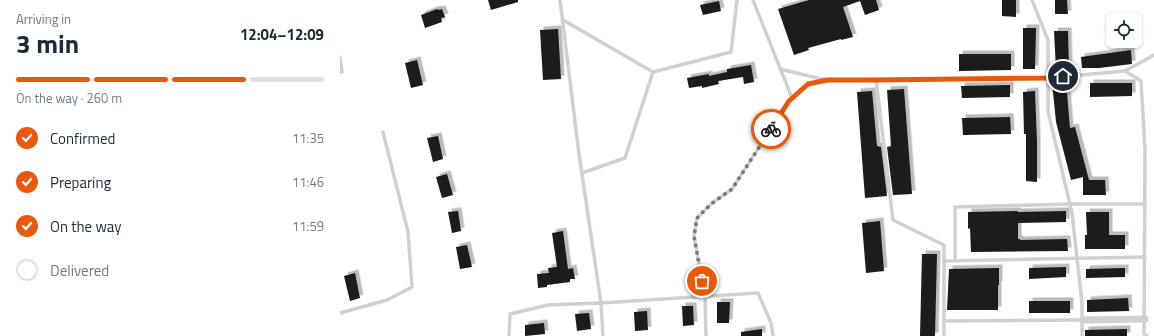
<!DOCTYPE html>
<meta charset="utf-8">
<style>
:root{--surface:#fff;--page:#f6f6f7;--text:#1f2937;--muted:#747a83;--line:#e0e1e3;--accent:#ea580c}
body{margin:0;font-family:"Titillium Web",sans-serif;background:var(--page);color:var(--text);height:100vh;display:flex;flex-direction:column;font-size:15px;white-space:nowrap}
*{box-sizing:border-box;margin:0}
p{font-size:13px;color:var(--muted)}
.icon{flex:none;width:22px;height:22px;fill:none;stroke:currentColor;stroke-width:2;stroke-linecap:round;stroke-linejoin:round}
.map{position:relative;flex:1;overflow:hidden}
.drawer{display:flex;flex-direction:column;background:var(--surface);width:340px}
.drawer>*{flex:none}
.buttons{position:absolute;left:766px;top:12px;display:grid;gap:8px}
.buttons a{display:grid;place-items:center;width:36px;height:36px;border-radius:6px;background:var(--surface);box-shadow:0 1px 3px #0004;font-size:20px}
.pin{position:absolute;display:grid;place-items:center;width:34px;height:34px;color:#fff;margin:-17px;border:2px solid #fff;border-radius:50%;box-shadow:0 1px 4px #0007}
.courier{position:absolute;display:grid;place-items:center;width:40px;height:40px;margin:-20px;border:3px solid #ea580c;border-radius:50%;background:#fff;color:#222;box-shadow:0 1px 5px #0007}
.summary em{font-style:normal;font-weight:700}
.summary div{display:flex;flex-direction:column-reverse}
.summary{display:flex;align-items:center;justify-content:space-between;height:68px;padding:0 16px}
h1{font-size:26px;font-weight:700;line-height:30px}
.bar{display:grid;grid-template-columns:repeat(4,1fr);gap:6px 4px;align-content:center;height:48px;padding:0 16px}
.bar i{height:5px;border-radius:3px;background:var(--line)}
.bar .on{background:var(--accent)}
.bar p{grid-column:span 4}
ol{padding:0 16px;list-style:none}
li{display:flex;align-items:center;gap:12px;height:44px}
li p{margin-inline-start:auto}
li .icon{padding:4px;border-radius:50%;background:var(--accent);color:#fff;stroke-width:4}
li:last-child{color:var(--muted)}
li i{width:22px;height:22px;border:2px solid var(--line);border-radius:50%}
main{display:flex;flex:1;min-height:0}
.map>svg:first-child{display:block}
</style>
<main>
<section class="drawer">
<div class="summary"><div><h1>3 min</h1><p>Arriving in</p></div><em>12:04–12:09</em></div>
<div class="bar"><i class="on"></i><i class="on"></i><i class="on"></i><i></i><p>On the way · 260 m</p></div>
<ol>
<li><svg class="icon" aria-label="check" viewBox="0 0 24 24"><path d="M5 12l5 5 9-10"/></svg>Confirmed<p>11:35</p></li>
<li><svg class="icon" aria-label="check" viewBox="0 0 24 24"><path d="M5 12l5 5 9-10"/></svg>Preparing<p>11:46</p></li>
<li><svg class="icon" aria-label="check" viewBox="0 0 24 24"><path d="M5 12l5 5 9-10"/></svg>On the way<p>11:59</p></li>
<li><i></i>Delivered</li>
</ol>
</section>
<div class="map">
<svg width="814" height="336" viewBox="0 0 814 336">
<defs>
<filter id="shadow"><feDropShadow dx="3.5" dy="-3.5" stdDeviation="0" flood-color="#0004"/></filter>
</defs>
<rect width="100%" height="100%" fill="#fff"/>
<g fill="#1a1a1a" filter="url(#shadow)">
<polygon points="148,0 178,0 178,2 151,10"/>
<polygon points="469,0 536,0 539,10 525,15 520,1 503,7 513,37 501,40 501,39 468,48 469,50 454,55 438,9"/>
<polygon points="662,0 676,0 676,17 662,16"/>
<polygon points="715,0 727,0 728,14 715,14"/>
<polygon points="379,1 381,11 363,15 360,5"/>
<polygon points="97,9 98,10 102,9 105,17 101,18 102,22 85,28 81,15"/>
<polygon points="683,28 696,28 695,69 683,69"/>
<polygon points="218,29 221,79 203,80 200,30"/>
<polygon points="714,31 728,31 729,69 716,69"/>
<polygon points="791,50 792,64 759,68 742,68 741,57"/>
<polygon points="619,54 671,54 671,70 619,71"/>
<polygon points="77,60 83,85 71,88 65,63"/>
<polygon points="411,65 414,82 404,84 403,77 378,81 379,84 362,88 362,86 349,88 347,78 369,74 369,76 387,72 387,69"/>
<polygon points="726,81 730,128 735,127 749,180 765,180 766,195 743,195 743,177 731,180 716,122 712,82"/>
<polygon points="750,83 792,83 792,96 750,97"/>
<polygon points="670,85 670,97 622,98 621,86"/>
<polygon points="564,89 572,194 553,195 547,147 551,146 547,90"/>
<polygon points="532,91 537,146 541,147 547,196 525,198 517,92"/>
<polygon points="695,91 697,142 697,182 686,181 686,134 684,134 683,92"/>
<polygon points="670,117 671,134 623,135 622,118"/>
<polygon points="98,136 103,159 93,162 87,138"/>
<polygon points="107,174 113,195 102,198 96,177"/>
<polygon points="118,211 121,231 112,233 108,212"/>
<polygon points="677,211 678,212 726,211 726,222 678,223 678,239 680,239 680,240 727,239 728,251 631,252 630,228 628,229 628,212"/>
<polygon points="746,212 769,212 769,235 785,235 785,249 745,249 745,235 747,235"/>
<polygon points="540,221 544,271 526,273 522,223"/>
<polygon points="223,231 228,269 233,268 235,279 230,279 230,282 207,285 207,287 198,288 197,274 209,273 208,268 217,267 212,233"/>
<polygon points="127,245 132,267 120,269 116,247"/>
<polygon points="582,254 597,254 595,336 580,336"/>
<polygon points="726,267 726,277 689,279 689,268"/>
<polygon points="659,268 659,285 658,285 658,310 607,310 609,269"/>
<polygon points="785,268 785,277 746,278 746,269"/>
<polygon points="15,273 20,298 10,301 4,276"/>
<polygon points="788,298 789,311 747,312 747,300"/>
<rect x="689" y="301" width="41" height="12"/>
<polygon points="377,302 390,302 389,323 377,323"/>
<polygon points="342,306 353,306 354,325 343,326"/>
<polygon points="307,311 308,330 295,331 294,312"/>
<polygon points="249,313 251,329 237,331 235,314"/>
<polygon points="204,323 205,334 185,336 185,325"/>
<polygon points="422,329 422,336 401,336 401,332"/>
<polygon points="787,329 787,336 745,336 745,330"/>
</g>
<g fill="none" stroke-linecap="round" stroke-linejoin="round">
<g stroke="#d0d0d0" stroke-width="3.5">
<polyline points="220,0 239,154 261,303 263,336"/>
<polyline points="413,0 452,98"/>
<polyline points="692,0 708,40 708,111 732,213 742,303 742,336"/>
<polyline points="223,20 313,72"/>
<polyline points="0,57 2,72 0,72"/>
<polyline points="440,69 486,80"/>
<polyline points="785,71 801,81 805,150 804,334 807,336"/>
<polyline points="536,80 553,220 604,245 604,336"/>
<polyline points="242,173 285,158 313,72 391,52 397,0"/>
<polyline points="615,260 615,207 730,204 805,204"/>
<polyline points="604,261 805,257"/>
<polyline points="0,313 47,300 72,287 68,232 43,132"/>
<polyline points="604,321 742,320"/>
<polyline points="169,336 170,314 208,305 261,303 418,293 431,323 433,336"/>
<polyline points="366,336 365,297 354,236 357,218 371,204 392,189 449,101 468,84 487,80 707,78 785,71 814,55"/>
</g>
<polyline stroke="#d0d0d0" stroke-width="7" points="742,320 805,319"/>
</g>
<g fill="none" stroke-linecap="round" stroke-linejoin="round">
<polyline stroke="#7a7a7a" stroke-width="4" stroke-dasharray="0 7.2" points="362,281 354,236 357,218 371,204 392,189 431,129"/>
<polyline stroke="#ea580c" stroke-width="5" points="431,129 449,101 468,84 487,80 536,80 708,78 723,76"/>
</g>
</svg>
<div class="buttons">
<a><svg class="icon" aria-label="locate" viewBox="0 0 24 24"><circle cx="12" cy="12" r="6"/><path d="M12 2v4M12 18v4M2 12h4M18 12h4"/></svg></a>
</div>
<div class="pin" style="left:362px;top:281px;background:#ea580c"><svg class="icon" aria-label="bag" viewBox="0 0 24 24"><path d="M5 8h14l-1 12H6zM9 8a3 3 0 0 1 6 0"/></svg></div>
<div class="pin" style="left:723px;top:76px;background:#1f2937"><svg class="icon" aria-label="home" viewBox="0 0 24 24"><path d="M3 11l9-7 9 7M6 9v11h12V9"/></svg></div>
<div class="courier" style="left:431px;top:129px"><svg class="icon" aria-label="bike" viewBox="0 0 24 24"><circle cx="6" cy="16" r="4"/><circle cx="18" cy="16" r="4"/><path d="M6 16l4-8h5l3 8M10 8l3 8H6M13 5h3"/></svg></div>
</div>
</main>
